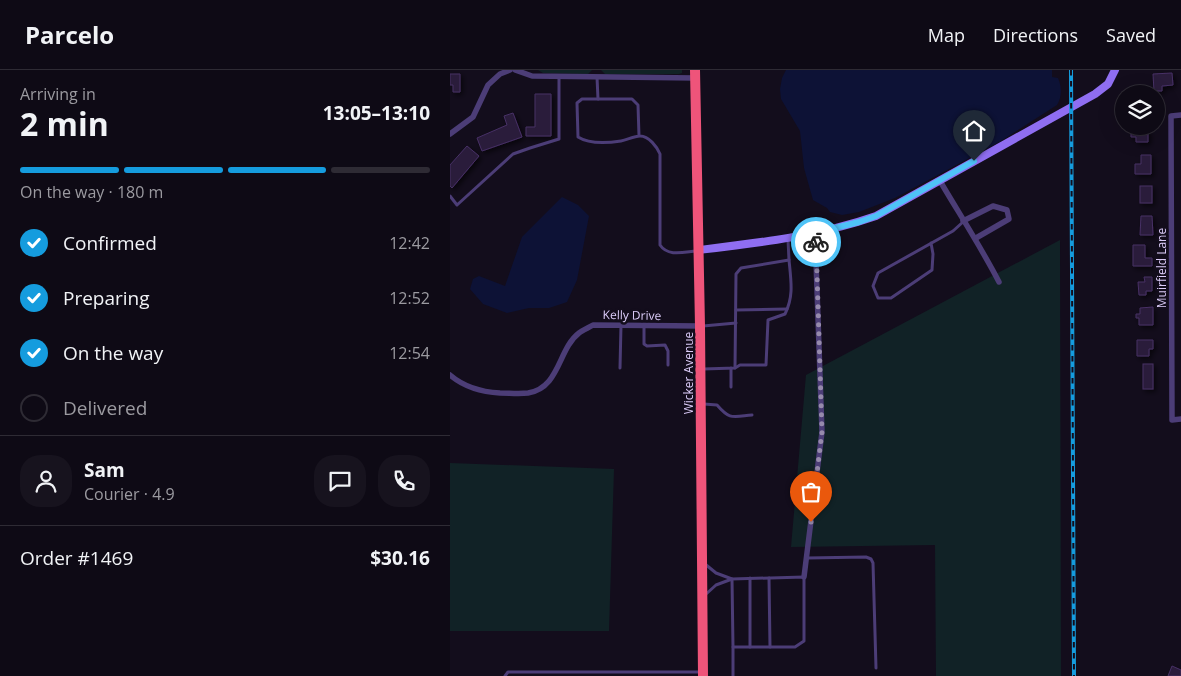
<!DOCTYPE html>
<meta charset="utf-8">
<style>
:root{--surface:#0e0a15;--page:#17131e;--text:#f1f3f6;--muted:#9b9aa0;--line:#2e2b34;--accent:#159cde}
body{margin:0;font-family:"Open Sans",sans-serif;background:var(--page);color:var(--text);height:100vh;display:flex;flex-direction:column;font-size:19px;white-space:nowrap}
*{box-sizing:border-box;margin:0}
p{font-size:16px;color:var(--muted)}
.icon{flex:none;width:28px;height:28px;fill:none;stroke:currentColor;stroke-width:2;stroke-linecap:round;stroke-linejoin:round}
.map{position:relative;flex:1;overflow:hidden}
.side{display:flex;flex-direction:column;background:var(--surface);width:450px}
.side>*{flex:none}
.tools{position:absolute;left:665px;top:15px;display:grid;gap:10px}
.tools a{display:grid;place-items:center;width:50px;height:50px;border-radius:50%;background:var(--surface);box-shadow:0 5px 20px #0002,0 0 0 1px var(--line);font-size:25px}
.pin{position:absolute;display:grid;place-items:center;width:42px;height:42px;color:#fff;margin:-51px -21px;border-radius:50% 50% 50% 0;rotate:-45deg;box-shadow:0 0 5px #0007}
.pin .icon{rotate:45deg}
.courier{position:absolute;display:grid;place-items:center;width:50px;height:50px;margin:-25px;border:4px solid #4fc3f7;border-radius:50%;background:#fff;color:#222;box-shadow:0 1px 6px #0007}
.overview em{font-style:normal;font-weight:700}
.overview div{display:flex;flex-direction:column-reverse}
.overview{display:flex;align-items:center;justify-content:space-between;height:85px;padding:0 20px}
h1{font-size:32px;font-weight:700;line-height:38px}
.bar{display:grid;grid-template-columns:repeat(4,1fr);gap:8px 5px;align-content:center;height:60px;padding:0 20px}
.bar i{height:6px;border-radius:4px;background:var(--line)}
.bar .active{background:var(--accent)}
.bar p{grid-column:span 4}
.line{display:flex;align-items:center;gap:12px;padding:0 20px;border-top:1px solid var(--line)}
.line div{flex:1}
.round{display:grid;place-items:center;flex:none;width:52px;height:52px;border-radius:20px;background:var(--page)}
ol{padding:0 20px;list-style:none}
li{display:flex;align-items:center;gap:15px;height:55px}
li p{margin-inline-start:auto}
li .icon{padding:5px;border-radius:50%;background:var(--accent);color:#fff;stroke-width:4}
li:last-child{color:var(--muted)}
li i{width:28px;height:28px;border:2px solid var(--line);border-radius:50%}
header{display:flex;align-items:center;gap:30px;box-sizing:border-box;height:70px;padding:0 25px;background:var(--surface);border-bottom:1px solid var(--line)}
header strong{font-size:24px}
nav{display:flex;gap:28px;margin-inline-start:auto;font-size:18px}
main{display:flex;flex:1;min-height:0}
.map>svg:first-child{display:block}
</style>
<header>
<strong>Parcelo</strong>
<nav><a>Map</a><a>Directions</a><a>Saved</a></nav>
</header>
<main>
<section class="side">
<div class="overview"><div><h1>2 min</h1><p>Arriving in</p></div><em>13:05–13:10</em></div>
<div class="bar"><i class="active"></i><i class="active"></i><i class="active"></i><i></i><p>On the way · 180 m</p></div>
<ol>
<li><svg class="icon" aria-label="check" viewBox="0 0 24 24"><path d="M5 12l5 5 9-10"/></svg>Confirmed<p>12:42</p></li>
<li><svg class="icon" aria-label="check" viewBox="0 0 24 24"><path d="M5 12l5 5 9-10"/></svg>Preparing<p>12:52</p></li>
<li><svg class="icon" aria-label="check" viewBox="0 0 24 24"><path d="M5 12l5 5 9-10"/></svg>On the way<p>12:54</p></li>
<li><i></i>Delivered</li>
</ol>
<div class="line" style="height:90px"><a class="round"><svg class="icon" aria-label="person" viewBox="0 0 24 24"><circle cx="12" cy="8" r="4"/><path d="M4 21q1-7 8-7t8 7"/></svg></a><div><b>Sam</b><p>Courier · 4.9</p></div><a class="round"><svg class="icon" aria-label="chat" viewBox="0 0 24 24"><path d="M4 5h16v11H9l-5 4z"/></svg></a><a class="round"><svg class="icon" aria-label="phone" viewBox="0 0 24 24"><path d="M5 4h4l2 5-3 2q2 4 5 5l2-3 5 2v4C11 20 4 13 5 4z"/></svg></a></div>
<div class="line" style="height:65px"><div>Order #1469</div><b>$30.16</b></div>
</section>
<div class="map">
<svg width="731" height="606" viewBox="0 0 731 606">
<defs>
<filter id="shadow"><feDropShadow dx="2.5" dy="2.5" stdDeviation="2.5" flood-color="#0009"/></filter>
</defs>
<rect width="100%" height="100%" fill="#130d1c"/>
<g fill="#112226">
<polygon points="88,0 142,0 138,4 93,3"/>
<polygon points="151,0 232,0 232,3 229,4 155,4"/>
<polygon points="610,170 611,606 486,606 485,475 341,477 356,305"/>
<polygon points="0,393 164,399 159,561 0,561"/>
</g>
<g fill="#0d1236">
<path d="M 336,0 L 602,0 L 602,7 L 608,8 C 612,17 612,27 607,35 L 551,71 L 445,128 L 409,142 L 392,145 L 380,142 L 377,138 L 363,130 L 354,98 L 350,61 L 331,29 L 330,19 L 332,8 Z"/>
<polygon points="112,127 128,135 139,146 127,210 117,232 99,238 79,238 57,243 33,234 20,219 23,209 29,206 55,216 72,167"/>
</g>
<g fill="#291b3b" stroke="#473065" filter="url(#shadow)">
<polygon points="722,3 723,15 712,16 712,21 704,21 703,4"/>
<polygon points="0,4 10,4 10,22 3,22 3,15 0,15"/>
<polygon points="684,18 698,24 681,24"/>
<polygon points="85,24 101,24 101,66 76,66 76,57 85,57"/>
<polygon points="63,43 72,67 32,81 27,68 57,55 54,46"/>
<polygon points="686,56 696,56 696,62 698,62 698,72 686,72 686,67 681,67 681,62 686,62"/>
<polygon points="17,76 29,86 2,118 0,116 0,95"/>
<polygon points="691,85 701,85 701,104 685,104 685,94 691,94"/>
<rect x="690" y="116" width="12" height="17"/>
<polygon points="691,146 702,146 703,165 690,165"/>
<polygon points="683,175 695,175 695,188 702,188 702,196 683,196"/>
<polygon points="694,207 702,207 702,221 696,221 696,225 689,225 688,212 695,212"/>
<polygon points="703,237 703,255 689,255 689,248 686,248 686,244 690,244 690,238"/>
<polygon points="687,270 703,270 703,279 699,279 699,286 687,286"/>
<rect x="693" y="294" width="10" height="25"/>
<polygon points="722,596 731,600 731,606 718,606"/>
</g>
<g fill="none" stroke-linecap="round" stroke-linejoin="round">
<g stroke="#4c3d77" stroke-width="3">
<polyline points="147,7 148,29"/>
<path d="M 189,66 L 188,35 L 182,29 L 132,29 L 127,33 L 128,67 C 139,74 158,73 171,71 C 177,70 184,66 190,66 C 199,66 207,77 210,84 L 210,175 C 218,187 234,182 246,181"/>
<polyline points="0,126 7,135 63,84 80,78 109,69 109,7"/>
<polyline points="481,173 483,184 482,200 441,228 428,228 423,216 428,203 503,161 513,152"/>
<polyline points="286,240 337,239"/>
<polyline points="194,256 194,274 197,276 215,275 218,281 218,295"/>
<polyline points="253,256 286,253"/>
<polyline points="170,298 171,255"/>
<polyline points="281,298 281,317"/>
<path d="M 285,298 L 290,295 L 316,295 L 318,250 L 335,244 C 344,226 341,211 339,190"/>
<polyline points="253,299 285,298 286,204 291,198 339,190 338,169"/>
<path d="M 254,334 L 267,335 C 280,350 282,347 302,345"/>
<polyline points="357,488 416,487 421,489 423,493 426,598"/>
<polyline points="255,494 266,503 282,509"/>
<polyline points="300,508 300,577"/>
<polyline points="319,508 320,577"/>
<polyline points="255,525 266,515 282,509 354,507 354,571 345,577 283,577 282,509"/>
<polyline points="283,577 283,606"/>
<polyline points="55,606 58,602 250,602"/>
</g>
<g stroke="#4c3d77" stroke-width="5.5">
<polyline points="65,0 82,6 245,8"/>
<polyline points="731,45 721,46 722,350 731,349"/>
<polyline points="0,64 23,47 38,15 50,4 60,0"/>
<path d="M 490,111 C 510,145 531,177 549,212"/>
<polyline points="513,151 543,136 557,140 559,149 526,168"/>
<path d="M 0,305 C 14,317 32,322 50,323 C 59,323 69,324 78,323 C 110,318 108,279 129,263 C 133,260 138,258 143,255 L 250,256"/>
<polyline points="354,507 372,362 365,163"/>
</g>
<path stroke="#8f6ef1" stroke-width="8" d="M 249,180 C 308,173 369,166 426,146 L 645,24 L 658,14 L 665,0"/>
<polyline stroke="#ef547a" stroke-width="10" points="245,0 250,256 253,606"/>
<defs>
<polyline id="rail" points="621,0 624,606"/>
</defs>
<use href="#rail" stroke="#159cde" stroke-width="4"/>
<use href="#rail" stroke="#130d1c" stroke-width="2" stroke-dasharray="5.5" stroke-linecap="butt"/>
</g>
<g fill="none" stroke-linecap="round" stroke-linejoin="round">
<polyline stroke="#968aac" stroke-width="5" stroke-dasharray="0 9" points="361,452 372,362 366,172"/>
<polyline stroke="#4fc3f7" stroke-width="6" points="366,172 365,163 409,152 426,146 524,91"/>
</g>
<g text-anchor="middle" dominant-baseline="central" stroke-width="5" stroke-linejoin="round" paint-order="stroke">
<g font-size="12" fill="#ddcdfa" stroke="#130d1c">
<text transform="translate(711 198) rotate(-90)">Muirfield Lane</text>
<text transform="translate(182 245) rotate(1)">Kelly Drive</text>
<text transform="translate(238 303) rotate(-90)">Wicker Avenue</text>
</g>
</g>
</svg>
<div class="tools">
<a><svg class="icon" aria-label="layers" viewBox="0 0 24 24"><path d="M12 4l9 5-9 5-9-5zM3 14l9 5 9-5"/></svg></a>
</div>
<div class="pin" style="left:361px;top:452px;background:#ea580c"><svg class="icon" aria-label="bag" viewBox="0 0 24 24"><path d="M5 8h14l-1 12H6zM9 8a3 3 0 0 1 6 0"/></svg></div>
<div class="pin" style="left:524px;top:91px;background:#1f2937"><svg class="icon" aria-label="home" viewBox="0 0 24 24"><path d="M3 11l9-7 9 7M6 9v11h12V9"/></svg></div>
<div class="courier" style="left:366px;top:172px"><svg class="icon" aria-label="bike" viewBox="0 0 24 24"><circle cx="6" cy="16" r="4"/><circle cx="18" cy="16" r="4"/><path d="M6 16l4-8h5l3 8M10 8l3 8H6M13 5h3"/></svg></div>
</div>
</main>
